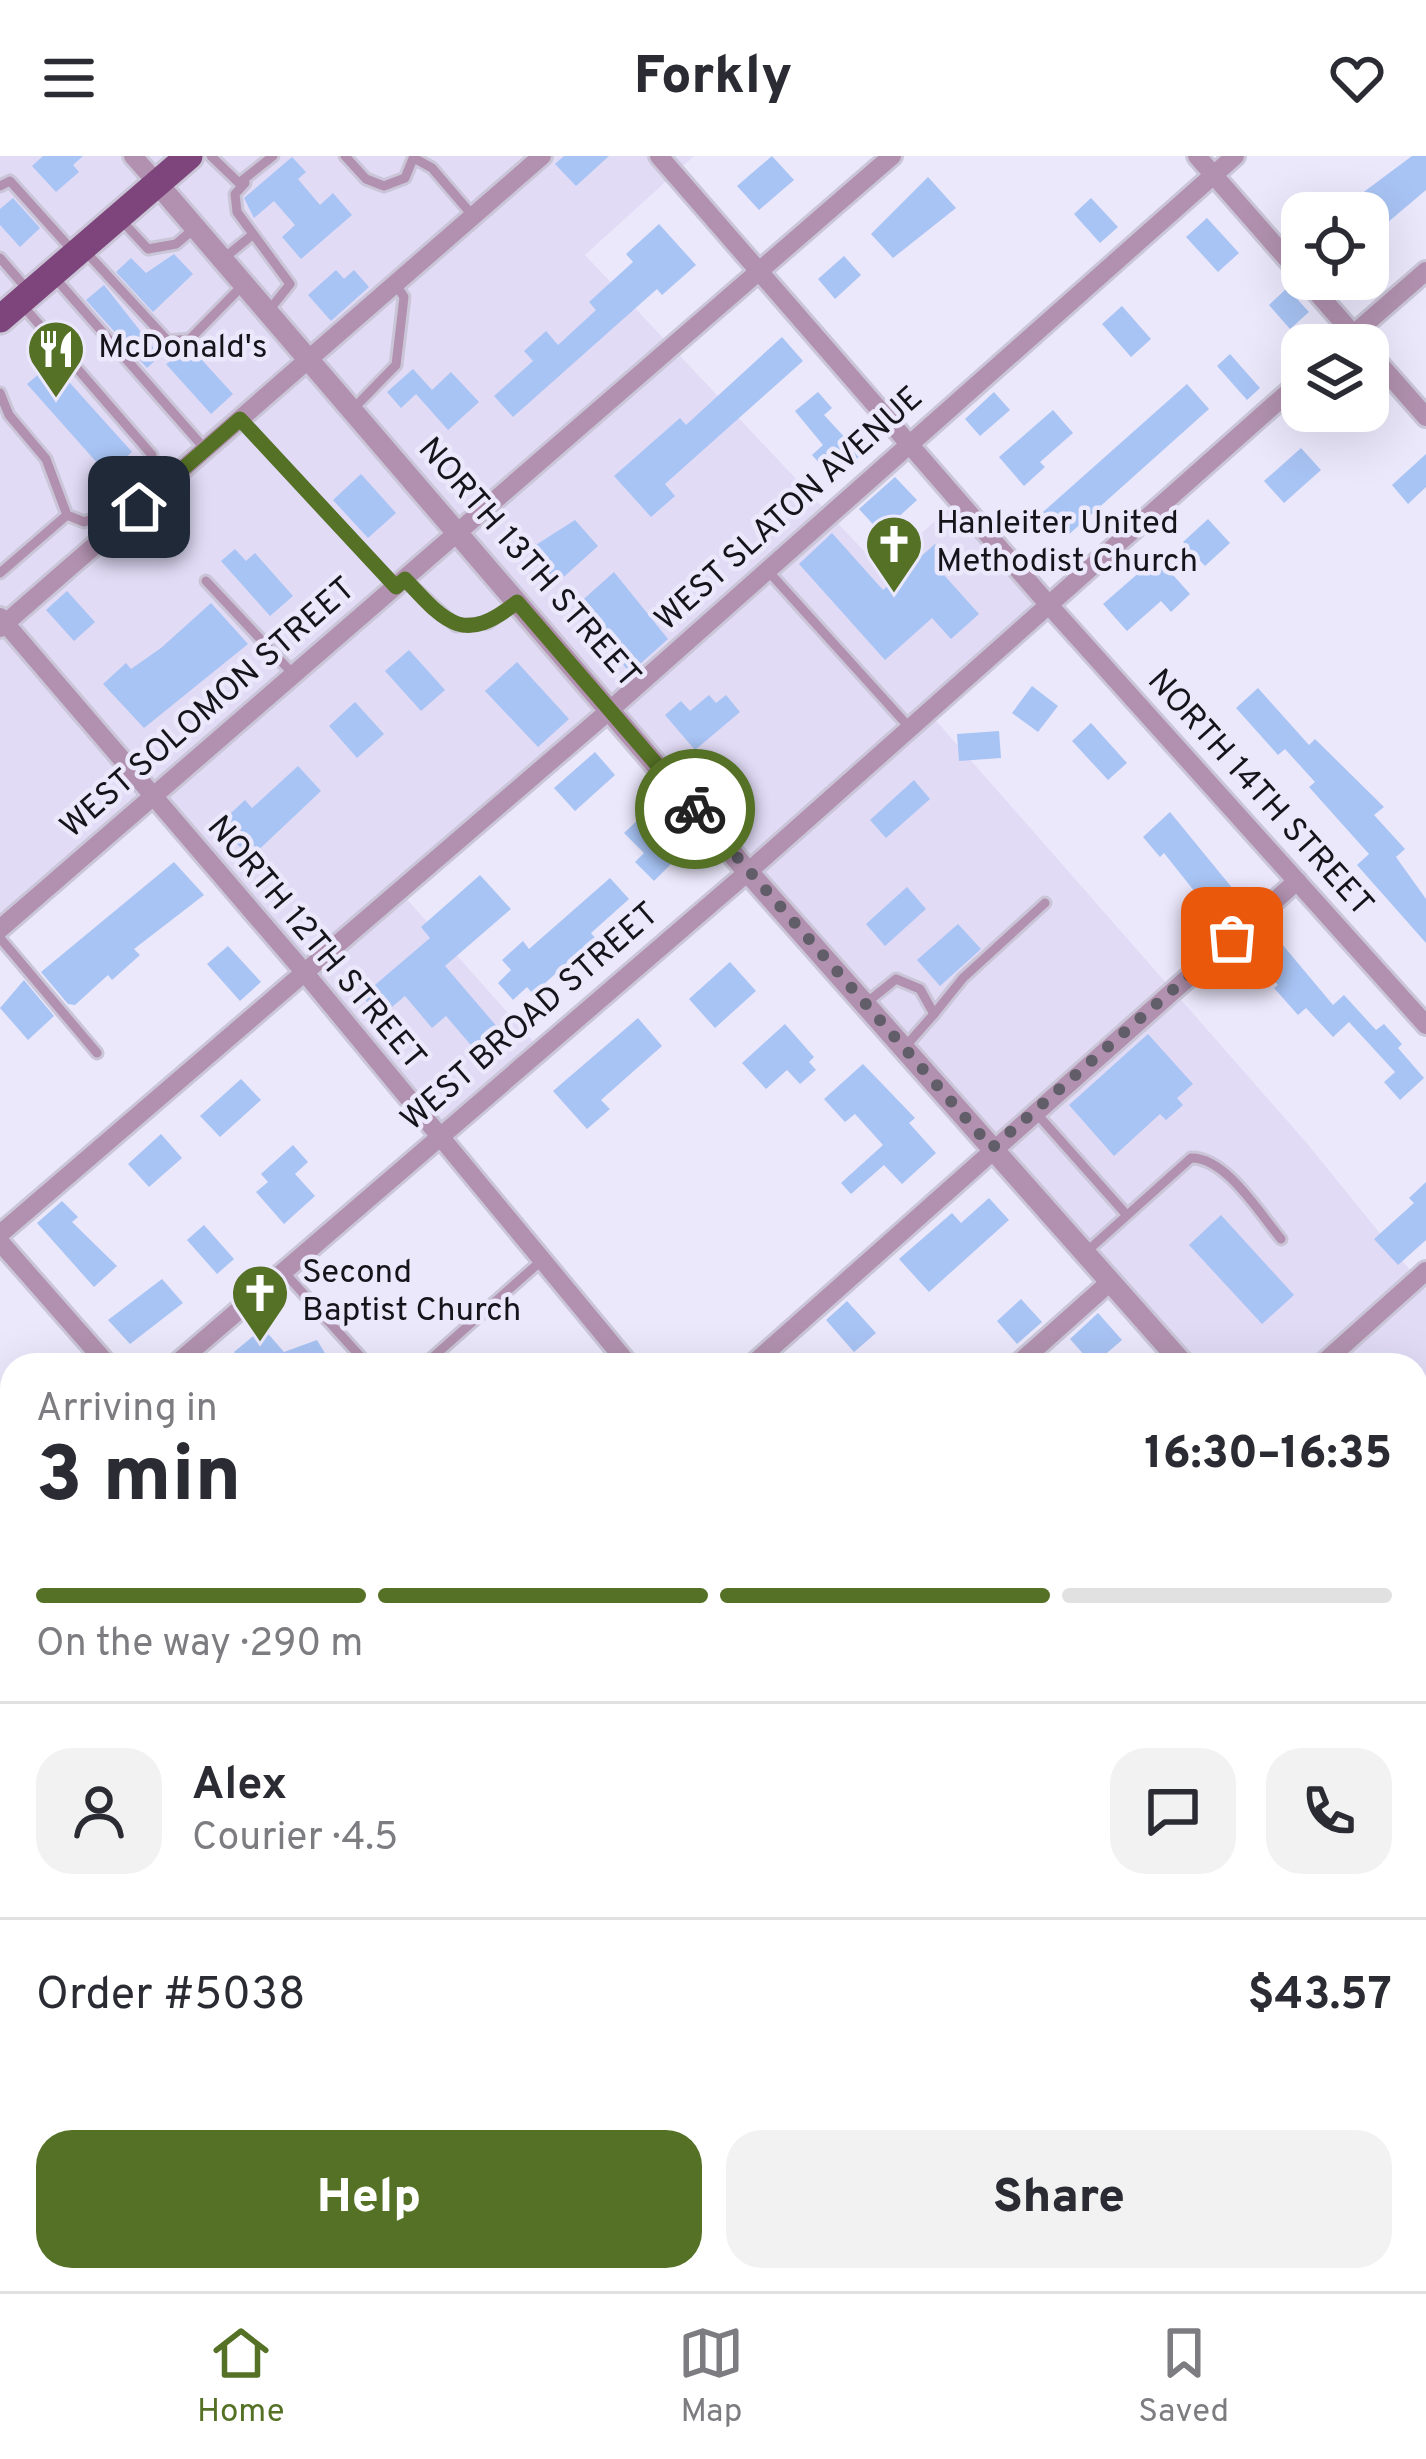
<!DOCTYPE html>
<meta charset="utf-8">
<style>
:root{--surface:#fff;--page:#f2f2f3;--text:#2b2b33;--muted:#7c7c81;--line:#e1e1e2;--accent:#557125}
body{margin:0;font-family:Overpass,sans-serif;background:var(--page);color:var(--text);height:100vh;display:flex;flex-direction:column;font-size:45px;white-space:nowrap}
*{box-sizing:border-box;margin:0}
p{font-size:39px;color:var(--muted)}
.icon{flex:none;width:66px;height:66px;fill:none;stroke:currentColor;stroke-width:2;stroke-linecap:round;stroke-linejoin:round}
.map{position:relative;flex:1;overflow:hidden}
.panel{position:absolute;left:0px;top:1197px;width:1428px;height:939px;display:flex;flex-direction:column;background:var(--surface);border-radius:36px 36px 0 0;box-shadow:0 12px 48px #0002}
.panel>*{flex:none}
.tools{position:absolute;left:1281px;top:36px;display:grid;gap:24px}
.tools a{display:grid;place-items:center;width:108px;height:108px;border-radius:24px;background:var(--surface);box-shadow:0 12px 48px #0002;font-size:60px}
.pin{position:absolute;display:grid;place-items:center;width:102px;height:102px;color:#fff;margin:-51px;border-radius:24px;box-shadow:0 6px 18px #0006}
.courier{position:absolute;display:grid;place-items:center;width:120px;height:120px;margin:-60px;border:9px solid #557125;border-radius:50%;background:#fff;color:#222;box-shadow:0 3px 15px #0007}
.head em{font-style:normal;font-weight:800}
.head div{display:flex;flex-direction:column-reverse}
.head{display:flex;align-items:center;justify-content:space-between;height:204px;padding:0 36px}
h1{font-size:78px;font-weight:800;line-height:90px}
.bar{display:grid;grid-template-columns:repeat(4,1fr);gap:18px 12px;align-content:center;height:144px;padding:0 36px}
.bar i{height:15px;border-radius:9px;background:var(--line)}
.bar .selected{background:var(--accent)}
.bar p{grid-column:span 4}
.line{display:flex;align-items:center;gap:30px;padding:0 36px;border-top:3px solid var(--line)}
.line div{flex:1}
.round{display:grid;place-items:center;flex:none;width:126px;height:126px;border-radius:36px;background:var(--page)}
.button{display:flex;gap:24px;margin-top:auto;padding:24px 36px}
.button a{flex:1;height:138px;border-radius:36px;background:var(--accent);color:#fff;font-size:48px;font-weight:800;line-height:138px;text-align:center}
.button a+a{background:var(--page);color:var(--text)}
header{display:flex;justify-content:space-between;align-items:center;height:156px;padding:0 36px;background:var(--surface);font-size:54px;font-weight:800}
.tab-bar{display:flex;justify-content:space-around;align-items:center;height:168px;border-top:3px solid var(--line);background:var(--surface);font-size:33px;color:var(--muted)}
.tab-bar a{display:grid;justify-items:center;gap:6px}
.tab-bar .selected{color:var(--accent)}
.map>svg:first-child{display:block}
</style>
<header><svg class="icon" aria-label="menu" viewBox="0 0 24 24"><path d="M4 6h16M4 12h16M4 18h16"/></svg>Forkly<svg class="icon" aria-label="heart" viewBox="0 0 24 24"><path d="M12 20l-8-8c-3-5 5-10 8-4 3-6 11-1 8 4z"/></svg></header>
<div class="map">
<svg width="1426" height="2135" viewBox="0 0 1426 2135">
<rect width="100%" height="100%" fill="#ece8fc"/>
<g fill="#e1dbf6">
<polygon points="0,0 694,0 585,99 881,413 960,343 1049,441 924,551 1305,985 1426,1134 1426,1792 1416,1801 1416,1209 1184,1209 609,549 396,731 540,893 439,976 144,636 0,764"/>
<polygon points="12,1329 12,1761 0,1770 0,1340"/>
</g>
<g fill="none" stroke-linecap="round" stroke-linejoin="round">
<polyline stroke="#3ab7e6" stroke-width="6" points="869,2124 881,2135"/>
</g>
<g fill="#a8c4f4">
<polygon points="43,0 83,0 73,9 79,16 56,36 32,10"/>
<polygon points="564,0 609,0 576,30 555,8"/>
<polygon points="772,0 794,24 759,54 737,30"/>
<polygon points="1412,0 1426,0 1426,34 1368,83 1368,53 1357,41"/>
<polygon points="292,1 306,16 298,23 320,49 333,37 352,59 301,103 282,81 295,69 274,45 254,62 244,42"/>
<polygon points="928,21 956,52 893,102 871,78"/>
<polygon points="13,42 40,72 20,91 0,69 0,53"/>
<polygon points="1091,42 1118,71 1100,87 1074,58"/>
<polygon points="1207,62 1239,97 1218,116 1186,81"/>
<polygon points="659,68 696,109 662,139 657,133 513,261 494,240 533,205 524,195 546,175 558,189 596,154 589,146 633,106 626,98"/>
<polygon points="174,98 193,118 153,156 116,116 131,102 146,117"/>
<polygon points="844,100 861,119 835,143 818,123"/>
<polygon points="336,114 344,123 354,114 369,131 331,165 308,139"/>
<polygon points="104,129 160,200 147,212 86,144"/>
<polygon points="1287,132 1309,156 1290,173 1269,149"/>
<polygon points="1122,150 1151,183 1131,201 1102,168"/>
<polygon points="782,181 803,205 665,328 675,340 651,361 614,320 680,262 686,269"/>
<polygon points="191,192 233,238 211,258 166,208"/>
<polygon points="1230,198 1260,232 1247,244 1217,210"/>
<polygon points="52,207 132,296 107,318 27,228"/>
<polygon points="413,213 432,234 451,216 479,246 448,274 416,238 401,252 387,236"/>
<polygon points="1187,228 1209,253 1066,381 1043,356"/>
<polygon points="818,236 832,252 824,259 861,299 834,323 812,299 823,289 795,255"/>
<polygon points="994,236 1010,254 980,280 965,263"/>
<polygon points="1053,254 1073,277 1040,306 1045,311 1024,330 999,301"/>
<polygon points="1301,292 1321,314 1284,347 1264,325"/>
<polygon points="1426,298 1426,331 1408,348 1392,329"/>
<polygon points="361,318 396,357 368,382 333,344"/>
<polygon points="895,321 917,344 881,377 859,353"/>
<polygon points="1208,363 1230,387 1205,410 1183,386"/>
<polygon points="575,364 598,390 557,427 528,394"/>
<polygon points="832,377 883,434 935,388 955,410 944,419 979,458 951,483 932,462 885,504 799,408"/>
<polygon points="235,393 246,405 255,397 293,440 270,460 221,405"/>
<polygon points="1157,401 1190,438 1171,456 1161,445 1127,475 1103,448"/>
<polygon points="614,416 668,483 630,517 576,450"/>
<polygon points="67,435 95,466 74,485 46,454"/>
<polygon points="211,447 248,488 144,572 103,528 126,507 131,513 161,492"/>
<polygon points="409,494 445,534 421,555 385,515"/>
<polygon points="517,506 569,563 538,591 485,535"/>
<polygon points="1032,530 1058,550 1038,576 1012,557"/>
<polygon points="1258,532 1309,589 1315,583 1384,651 1374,659 1405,693 1396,701 1426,743 1426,787 1357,709 1369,698 1309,631 1315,626 1285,593 1278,599 1236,552"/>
<polygon points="709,539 716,547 726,539 740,556 695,594 665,559 681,545 690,555"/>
<polygon points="355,546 384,578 357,602 329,570"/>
<polygon points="1091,567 1127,607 1108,624 1072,585"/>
<polygon points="999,575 1001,602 959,605 957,578"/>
<polygon points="595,596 615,619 575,655 554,632"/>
<polygon points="298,610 321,635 250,702 219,668 245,644 252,652"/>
<polygon points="914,624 930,643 886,682 870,664"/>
<polygon points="1170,656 1242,744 1218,765 1164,697 1160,701 1143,681"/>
<polygon points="642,660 680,699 654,725 635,706 644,697 624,677"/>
<polygon points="174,706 204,739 134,793 140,799 112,824 108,819 75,849 68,848 41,816"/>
<polygon points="480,719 511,753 445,810 505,880 481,901 446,860 432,872 405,840 380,861 362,840 430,782 421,771"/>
<polygon points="610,722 629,743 591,777 601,789 580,809 573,802 533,838 527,831 513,844 498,827 511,814 502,804 523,785 529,793"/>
<polygon points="907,731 926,753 885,790 866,768"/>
<polygon points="958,768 981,793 940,830 917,804"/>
<polygon points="1271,775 1333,849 1344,839 1376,874 1384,868 1402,888 1398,892 1424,922 1400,944 1384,926 1395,916 1349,866 1333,881 1306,852 1298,859 1274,832 1278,829 1248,795"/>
<polygon points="228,790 261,826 240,845 207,808"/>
<polygon points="730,806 756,835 715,872 689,843"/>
<polygon points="24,824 54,860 28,884 0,852"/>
<polygon points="638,862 662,890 601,944 610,953 587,973 553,935"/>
<polygon points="785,868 814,901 809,906 816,914 800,928 787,914 766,933 742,907"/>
<polygon points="1148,878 1193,928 1177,942 1183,949 1166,964 1160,958 1114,1000 1069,949"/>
<polygon points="863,908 915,962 909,967 936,997 902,1028 884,1009 851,1038 841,1027 883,989 855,958 845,966 824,943"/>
<polygon points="241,923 261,944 220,981 200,960"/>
<polygon points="161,978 182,1002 149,1031 128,1008"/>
<polygon points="293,989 308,1006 295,1018 315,1040 284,1068 256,1036 268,1026 261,1018"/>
<polygon points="1426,1026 1426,1084 1398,1109 1374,1083 1414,1047 1409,1042"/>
<polygon points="989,1042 1009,1064 929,1136 899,1103 952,1057 961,1067"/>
<polygon points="62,1045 78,1061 72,1066 117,1110 94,1131 37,1067"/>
<polygon points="1221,1059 1294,1139 1262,1168 1189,1089"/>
<polygon points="204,1069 234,1103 217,1118 187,1084"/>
<polygon points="162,1123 183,1147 130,1188 108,1164"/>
<polygon points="1021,1143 1042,1166 1017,1188 997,1165"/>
<polygon points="847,1145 876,1177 854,1196 826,1164"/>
<polygon points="1098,1157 1122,1184 1093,1209 1070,1183"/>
<polygon points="263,1172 284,1196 317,1184 332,1209 239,1209 234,1196"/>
</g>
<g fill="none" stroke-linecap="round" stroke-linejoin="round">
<defs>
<g id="service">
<polyline points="211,0 239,27 273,0"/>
<polyline points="345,0 366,23 384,30 405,22 414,0"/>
<polyline points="414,2 432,12 473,60"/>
<polyline points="245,27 235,38 237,56 290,128 267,157"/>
<polyline points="0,30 10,25 72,94"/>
<polyline points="122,65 148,93 176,88 195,72"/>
<polyline points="85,95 168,185 190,183 243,129"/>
<polyline points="0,102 27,133"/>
<polyline points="223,103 251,80"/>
<polyline points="55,122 205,293"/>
<path d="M 0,237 L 9,259 L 46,303 L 67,359 L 84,366 C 113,357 146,330 152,299 L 24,151"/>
<polyline points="355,251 396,209 404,141 395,127"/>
<polyline points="241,264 396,431"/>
<polyline points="768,415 909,571"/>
<polyline points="0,417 67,359"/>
<polyline points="405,423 456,470 488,467 517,446"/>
<polyline points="206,425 294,519"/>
<polyline points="0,782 97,897"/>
<polyline points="865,848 896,823 920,833 934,858 904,892"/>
<polyline points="934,858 963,822 1045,747"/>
<polyline points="1037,958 1125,1057"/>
<path d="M 1085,1097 L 1191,1002 C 1226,1001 1260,1058 1281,1083"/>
<polyline points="283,1115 368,1209"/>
<polyline points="424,1209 541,1105"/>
</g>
<g id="minor">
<polyline points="133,0 157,27"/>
<polyline points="659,0 1048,448 1426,869"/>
<polyline points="1197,0 1302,120"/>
<polyline points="1305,123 1361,187"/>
<polyline points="1341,189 1426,115"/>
<polyline points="1368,195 1426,261"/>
<polyline points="0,461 305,817 629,1209"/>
<polyline points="0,472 542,0"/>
<polyline points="0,773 892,0"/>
<polyline points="0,1078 610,554 1235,0"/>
<polyline points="0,1086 108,1209"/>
<polyline points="175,1209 748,716 1302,224"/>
<polyline points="752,1209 1297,725"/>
<polyline points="1017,1209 1110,1126"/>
<polyline points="1321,1209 1426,1115"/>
<polyline points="0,1364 12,1353"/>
<polyline points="1416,1382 1426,1373"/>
<polyline points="0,1791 12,1793"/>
<polyline points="1416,1796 1426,1787"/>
<polyline points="1416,1860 1426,1861"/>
<polyline points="0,1881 12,1870"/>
<polyline points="1416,2052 1426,2052"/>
<polyline points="285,2124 295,2135"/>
<polyline points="472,2124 485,2135"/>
<polyline points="1123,2124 1126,2135"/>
<polyline points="58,2135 71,2124"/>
<polyline points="504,2135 579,2124"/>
</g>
<g id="tertiary">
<polyline points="157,27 748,716 1184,1209"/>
<polyline points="1416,1473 1426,1485"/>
</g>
<g id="secondary">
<polyline points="0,1439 12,1437"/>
<polyline points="1416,1534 1426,1535"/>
</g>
<polyline id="primary" points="0,163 189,0"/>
</defs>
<use href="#service" stroke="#cac6d8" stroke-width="15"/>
<use href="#minor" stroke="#cac6d8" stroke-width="24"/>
<use href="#tertiary" stroke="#cac6d8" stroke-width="27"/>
<use href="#secondary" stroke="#cac6d8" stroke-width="30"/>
<use href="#primary" stroke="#cac6d8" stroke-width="33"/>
<use href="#service" stroke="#b191af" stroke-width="9"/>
<use href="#minor" stroke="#b191af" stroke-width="18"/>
<use href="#tertiary" stroke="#b191af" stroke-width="21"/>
<use href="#secondary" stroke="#936591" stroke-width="24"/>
<use href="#primary" stroke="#7d457b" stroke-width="27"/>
<g stroke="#817e8b" stroke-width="6" stroke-dasharray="15 15" stroke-linecap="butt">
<polyline points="1416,1575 1426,1576"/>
<polyline points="0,1595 12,1590"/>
</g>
</g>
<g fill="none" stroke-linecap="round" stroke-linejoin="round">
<polyline stroke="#615e6a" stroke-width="12" stroke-dasharray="0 21.6" points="695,653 992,992 1232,782"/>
<path stroke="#557125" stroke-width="15" d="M 139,351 L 240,263 L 396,431 L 405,423 C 445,466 463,490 517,446 L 695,653"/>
</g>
<defs>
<symbol id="restaurant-pin" viewBox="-11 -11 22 30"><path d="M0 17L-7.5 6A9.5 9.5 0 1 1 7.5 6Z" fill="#557125" stroke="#ece8fc"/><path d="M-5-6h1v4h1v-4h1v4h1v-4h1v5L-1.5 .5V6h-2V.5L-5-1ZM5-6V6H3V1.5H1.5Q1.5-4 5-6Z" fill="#fff"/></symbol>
<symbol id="church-pin" viewBox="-11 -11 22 30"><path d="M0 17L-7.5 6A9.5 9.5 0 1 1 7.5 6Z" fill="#557125" stroke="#ece8fc"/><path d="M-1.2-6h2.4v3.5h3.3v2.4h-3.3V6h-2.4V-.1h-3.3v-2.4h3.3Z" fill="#fff"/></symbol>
</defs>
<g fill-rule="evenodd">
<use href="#restaurant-pin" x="23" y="160" width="66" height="90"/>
<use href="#church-pin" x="861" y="355" width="66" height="90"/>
<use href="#church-pin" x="227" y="1104" width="66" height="90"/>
</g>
<g text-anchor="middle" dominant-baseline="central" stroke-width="9" stroke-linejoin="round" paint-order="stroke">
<g font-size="33" fill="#16141b" stroke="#ece8fc" text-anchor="start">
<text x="98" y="193">McDonald's</text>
<text x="936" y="369">Hanleiter United<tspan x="936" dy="38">Methodist Church</tspan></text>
<text x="302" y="1118">Second<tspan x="302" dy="38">Baptist Church</tspan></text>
</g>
<g font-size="33" fill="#16141b" stroke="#ece8fc">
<text transform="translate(790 354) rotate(-42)">WEST SLATON AVENUE</text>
<text transform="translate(528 408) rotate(49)">NORTH 13TH STREET</text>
<text transform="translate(209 553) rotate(-41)">WEST SOLOMON STREET</text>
<text transform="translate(1259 638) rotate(48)">NORTH 14TH STREET</text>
<text transform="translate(315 788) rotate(50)">NORTH 12TH STREET</text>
<text transform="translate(531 862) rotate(-41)">WEST BROAD STREET</text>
</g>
</g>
</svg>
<div class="tools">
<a><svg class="icon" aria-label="locate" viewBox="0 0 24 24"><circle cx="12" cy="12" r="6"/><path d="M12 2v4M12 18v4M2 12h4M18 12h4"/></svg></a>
<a><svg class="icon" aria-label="layers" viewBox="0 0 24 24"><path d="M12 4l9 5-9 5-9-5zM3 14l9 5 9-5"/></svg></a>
</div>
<div class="pin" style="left:1232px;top:782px;background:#ea580c"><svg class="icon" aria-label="bag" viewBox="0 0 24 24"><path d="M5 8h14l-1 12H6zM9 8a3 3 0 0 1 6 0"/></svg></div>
<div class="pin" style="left:139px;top:351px;background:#1f2937"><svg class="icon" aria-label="home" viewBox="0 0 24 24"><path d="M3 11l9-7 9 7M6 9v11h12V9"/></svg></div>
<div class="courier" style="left:695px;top:653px"><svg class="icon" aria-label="bike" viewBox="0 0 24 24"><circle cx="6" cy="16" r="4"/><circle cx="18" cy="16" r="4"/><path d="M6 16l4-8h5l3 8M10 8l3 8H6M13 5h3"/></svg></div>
<section class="panel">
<div class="head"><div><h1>3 min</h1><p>Arriving in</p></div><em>16:30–16:35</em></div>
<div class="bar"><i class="selected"></i><i class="selected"></i><i class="selected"></i><i></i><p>On the way · 290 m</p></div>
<div class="line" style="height:216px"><a class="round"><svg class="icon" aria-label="person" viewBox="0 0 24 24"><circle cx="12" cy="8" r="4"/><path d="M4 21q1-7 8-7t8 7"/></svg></a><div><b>Alex</b><p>Courier · 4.5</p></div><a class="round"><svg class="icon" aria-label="chat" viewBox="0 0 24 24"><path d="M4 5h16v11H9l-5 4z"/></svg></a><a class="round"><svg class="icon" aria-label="phone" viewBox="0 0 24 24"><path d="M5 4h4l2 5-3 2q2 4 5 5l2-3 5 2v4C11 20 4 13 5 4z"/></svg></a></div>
<div class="line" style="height:156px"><div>Order #5038</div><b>$43.57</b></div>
<div class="button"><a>Help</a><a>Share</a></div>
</section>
</div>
<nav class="tab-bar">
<a class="selected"><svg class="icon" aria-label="home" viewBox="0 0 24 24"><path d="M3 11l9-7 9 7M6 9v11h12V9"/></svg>Home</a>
<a><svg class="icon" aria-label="map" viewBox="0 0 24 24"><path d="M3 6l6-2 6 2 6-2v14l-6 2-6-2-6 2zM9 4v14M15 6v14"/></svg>Map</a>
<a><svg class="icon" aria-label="saved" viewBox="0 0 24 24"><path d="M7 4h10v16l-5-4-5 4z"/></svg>Saved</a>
</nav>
